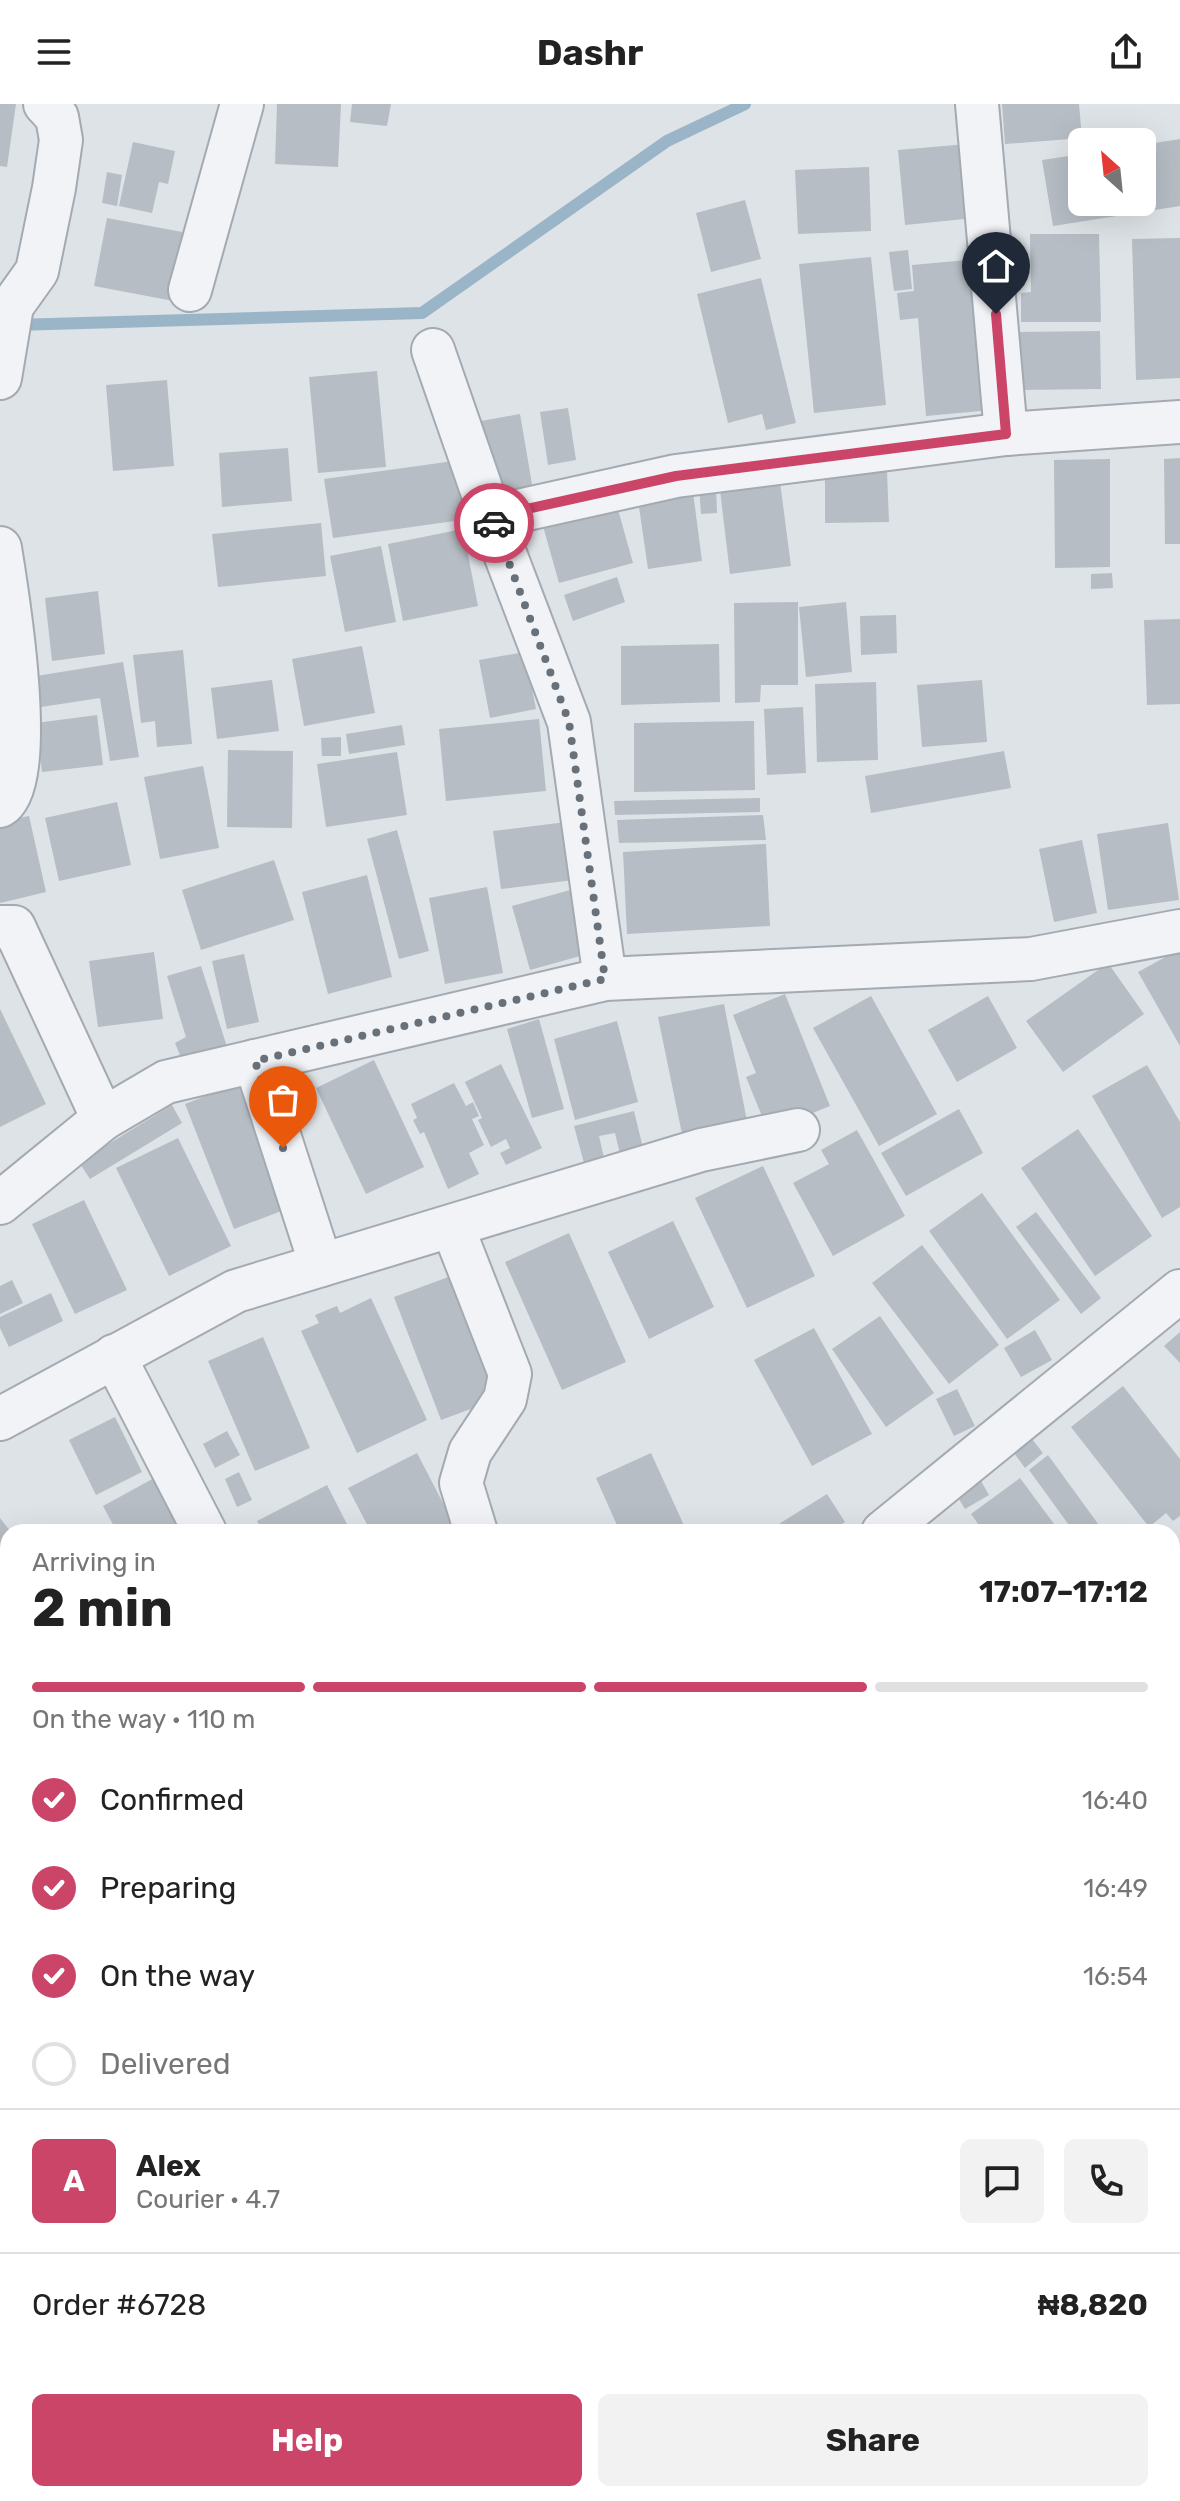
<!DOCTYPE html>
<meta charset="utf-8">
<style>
:root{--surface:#fff;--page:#f2f2f2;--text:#222;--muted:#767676;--line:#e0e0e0;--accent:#cb4569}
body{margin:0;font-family:Rubik,sans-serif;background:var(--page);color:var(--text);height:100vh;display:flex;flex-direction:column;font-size:30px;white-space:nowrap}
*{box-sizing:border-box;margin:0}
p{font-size:26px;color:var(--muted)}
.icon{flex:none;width:44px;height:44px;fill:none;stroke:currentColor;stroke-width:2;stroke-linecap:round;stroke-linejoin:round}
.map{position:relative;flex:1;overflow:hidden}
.side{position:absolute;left:0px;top:1420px;width:1180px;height:978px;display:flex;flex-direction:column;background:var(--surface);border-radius:24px 24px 0 0;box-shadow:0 8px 32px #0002}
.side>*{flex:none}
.needle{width:52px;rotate:333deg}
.tools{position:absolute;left:1068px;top:24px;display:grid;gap:16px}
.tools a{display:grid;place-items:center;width:88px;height:88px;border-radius:12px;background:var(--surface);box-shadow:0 8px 32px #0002;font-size:40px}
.pin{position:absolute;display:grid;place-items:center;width:68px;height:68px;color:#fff;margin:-82px -34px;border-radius:50% 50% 50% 0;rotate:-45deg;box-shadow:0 0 8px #0007}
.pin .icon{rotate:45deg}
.courier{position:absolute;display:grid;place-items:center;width:80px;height:80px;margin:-40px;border:6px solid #cb4569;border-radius:50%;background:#fff;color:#222;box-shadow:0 2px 10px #0007}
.summary em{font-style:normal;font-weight:700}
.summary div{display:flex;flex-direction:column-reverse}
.summary{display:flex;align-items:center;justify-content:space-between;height:136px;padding:0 32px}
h1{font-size:52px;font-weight:700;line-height:60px}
.bar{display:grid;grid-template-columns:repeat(4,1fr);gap:12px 8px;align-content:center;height:96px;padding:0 32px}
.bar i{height:10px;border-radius:6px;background:var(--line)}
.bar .active{background:var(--accent)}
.bar p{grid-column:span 4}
.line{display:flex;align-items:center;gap:20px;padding:0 32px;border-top:2px solid var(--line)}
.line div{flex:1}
.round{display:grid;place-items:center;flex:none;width:84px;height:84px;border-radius:12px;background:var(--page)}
ol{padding:0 32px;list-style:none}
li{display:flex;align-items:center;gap:24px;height:88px}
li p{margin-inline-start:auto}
li .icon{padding:8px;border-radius:50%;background:var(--accent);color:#fff;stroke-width:4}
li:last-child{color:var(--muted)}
li i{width:44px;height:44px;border:4px solid var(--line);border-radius:50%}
.primary-button{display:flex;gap:16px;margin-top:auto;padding:16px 32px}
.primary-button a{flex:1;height:92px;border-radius:12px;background:var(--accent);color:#fff;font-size:32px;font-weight:700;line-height:92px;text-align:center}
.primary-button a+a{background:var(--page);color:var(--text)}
header{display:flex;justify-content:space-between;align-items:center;height:104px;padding:0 32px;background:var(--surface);font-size:36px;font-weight:700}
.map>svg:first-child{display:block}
</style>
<header><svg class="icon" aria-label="menu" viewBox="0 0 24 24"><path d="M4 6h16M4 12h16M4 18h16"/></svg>Dashr<svg class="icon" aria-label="share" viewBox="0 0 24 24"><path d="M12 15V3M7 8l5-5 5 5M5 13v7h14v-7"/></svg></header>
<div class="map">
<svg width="1180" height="2397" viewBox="0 0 1180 2397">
<rect width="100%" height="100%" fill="#dee3e7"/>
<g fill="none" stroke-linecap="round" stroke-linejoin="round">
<polyline stroke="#9ab5c7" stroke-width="12" points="15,221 422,209 667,37 745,0"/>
</g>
<g fill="#b6bdc4">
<polygon points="0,0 16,0 7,63 0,62"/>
<polygon points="277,0 341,0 338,63 275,60"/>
<polygon points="352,0 391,0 387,22 350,18"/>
<polygon points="1002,0 1079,0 1082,34 1005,40"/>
<polygon points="1180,35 1180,102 1053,122 1042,56 1082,50 1082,98 1142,98 1142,41"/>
<polygon points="133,38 175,47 168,80 159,78 152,109 119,102"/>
<polygon points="967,40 974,114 905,121 898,46"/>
<polygon points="869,63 871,127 798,130 795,66"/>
<polygon points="107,68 122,71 117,102 102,99"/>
<polygon points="745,96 761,155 711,168 696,109"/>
<polygon points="107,114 193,130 179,198 94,182"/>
<polygon points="1030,130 1099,130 1101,218 1021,218 1021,189 1031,188"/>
<polygon points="1180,134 1180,274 1136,276 1132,135"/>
<polygon points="908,146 912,185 894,187 889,148"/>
<polygon points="871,153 886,301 814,309 799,160"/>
<polygon points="978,155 992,306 926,312 918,214 900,216 897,189 914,187 912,161"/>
<polygon points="761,174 796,319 766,326 762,310 728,319 697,190"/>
<polygon points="1100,227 1101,285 1018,286 1017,228"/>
<polygon points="377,267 386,363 318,369 309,273"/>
<polygon points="167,276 174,362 113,367 106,281"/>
<polygon points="568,304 576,356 548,361 540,308"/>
<polygon points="520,310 533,386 495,393 481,317"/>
<polygon points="288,344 292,397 222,403 219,349"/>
<polygon points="1180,354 1180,440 1165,440 1164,355"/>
<polygon points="468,355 476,414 333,434 324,375"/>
<polygon points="1110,355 1110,463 1055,464 1054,356"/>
<polygon points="887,367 889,418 825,419 825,368"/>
<polygon points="780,378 791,462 730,470 720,386"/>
<polygon points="716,381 717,409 701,410 699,382"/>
<polygon points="693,388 702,457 648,465 638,396"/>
<polygon points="615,395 633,459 559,479 541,415"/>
<polygon points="321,419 326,472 218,483 212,430"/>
<polygon points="463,425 478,502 403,517 388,440"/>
<polygon points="381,442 396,518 345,528 330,452"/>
<polygon points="1112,469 1113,484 1091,485 1091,470"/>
<polygon points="617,473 625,498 573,517 564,491"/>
<polygon points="98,487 105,550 52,557 45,494"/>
<polygon points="798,498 798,581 761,581 760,598 735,599 734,499"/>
<polygon points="846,498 852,568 806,573 799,503"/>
<polygon points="896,511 897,549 861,551 860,512"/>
<polygon points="1180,515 1180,600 1147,601 1144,516"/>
<polygon points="719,540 720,598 621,601 621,542"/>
<polygon points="362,542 375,609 304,622 292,555"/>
<polygon points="183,546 192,640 157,643 155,617 141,619 133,551"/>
<polygon points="525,548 536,605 490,614 479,556"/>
<polygon points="123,558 139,653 110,657 100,594 28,605 24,574"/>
<polygon points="272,576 279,627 217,635 211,584"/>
<polygon points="982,576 987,638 922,643 917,581"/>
<polygon points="876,578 878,656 817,658 815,580"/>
<polygon points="803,603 806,669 767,671 764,605"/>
<polygon points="97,611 103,661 42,668 36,619"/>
<polygon points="539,615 546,687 446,697 439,625"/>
<polygon points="754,617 755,686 634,688 634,619"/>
<polygon points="402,621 405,641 349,650 346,630"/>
<polygon points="341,633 341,652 322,652 321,634"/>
<polygon points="228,646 293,647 292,724 227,723"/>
<polygon points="1004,647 1011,684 871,709 865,672"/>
<polygon points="397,648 407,711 326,723 317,660"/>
<polygon points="203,662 219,744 160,755 144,673"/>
<polygon points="760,694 760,708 615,711 614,697"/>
<polygon points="117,698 131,761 59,777 45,714"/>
<polygon points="763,711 766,736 619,739 617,716"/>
<polygon points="29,712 46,788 0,799 0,718"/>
<polygon points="574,717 581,775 501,785 493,727"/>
<polygon points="1168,719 1179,796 1108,806 1097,730"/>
<polygon points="397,726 429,847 399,855 367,735"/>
<polygon points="1082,736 1097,809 1054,818 1039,745"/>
<polygon points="766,740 770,822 627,830 623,748"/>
<polygon points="274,756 294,816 201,846 182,786"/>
<polygon points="367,771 392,873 328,890 302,788"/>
<polygon points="487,783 503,869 445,880 429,794"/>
<polygon points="574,785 591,849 530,866 512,802"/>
<polygon points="1180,845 1180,942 1138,868"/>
<polygon points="154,848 163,915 98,923 89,857"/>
<polygon points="244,850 259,918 227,925 212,857"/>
<polygon points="1108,859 1144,910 1063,968 1026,917"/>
<polygon points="201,862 230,952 186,966 175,939 186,933 167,872"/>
<polygon points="785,890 830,1002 768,1027 746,973 756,969 733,911"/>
<polygon points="871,892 937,1010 879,1042 813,924"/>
<polygon points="988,892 1017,944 957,978 928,926"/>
<polygon points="724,900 747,1017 682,1030 658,913"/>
<polygon points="0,905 46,1000 0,1023"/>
<polygon points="539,915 564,1005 532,1014 507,925"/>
<polygon points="617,917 638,998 575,1016 554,935"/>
<polygon points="374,956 424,1063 366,1090 316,984"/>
<polygon points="501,960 542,1044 506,1061 500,1049 510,1044 506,1035 491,1043 478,1016 482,1014 465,978"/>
<polygon points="1147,961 1180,1018 1180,1103 1162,1114 1092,992"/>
<polygon points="249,975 297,1101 234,1125 185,1000"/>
<polygon points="454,979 466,1002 473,998 479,1012 472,1015 484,1041 469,1049 479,1070 448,1085 424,1028 420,1030 413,1016 417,1014 411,1000"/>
<polygon points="172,1001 182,1019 90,1075 79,1058"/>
<polygon points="959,1005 983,1049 906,1092 881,1049"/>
<polygon points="634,1007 643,1044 620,1050 615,1029 599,1032 605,1058 585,1063 574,1022"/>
<polygon points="1078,1025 1152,1132 1095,1172 1021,1064"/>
<polygon points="857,1026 905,1112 833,1152 793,1079 829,1060 821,1046"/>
<polygon points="178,1034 231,1142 169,1172 116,1064"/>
<polygon points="763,1062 815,1172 747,1204 695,1094"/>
<polygon points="982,1089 1060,1196 1007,1235 929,1127"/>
<polygon points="84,1096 127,1186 75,1210 32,1120"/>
<polygon points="1036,1108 1101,1194 1081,1210 1016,1123"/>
<polygon points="673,1117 714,1203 649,1235 608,1148"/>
<polygon points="569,1129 626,1258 562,1286 505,1158"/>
<polygon points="922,1141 999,1241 949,1280 872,1179"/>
<polygon points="451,1172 498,1295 441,1316 394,1193"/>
<polygon points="12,1176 23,1199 0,1210 0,1182"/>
<polygon points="51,1189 63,1217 9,1243 0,1224 0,1213"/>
<polygon points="371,1194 427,1316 357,1349 301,1227 319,1219 315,1211 337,1202 340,1209"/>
<polygon points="880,1212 934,1289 886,1323 832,1245"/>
<polygon points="814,1224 872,1330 812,1362 754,1256"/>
<polygon points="1035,1226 1052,1256 1021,1273 1004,1244"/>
<polygon points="1180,1228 1180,1259 1164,1242"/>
<polygon points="263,1233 310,1344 255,1367 208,1257"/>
<polygon points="1123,1282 1180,1355 1180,1412 1173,1417 1166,1409 1149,1423 1071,1323"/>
<polygon points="957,1285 975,1322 954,1332 936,1295"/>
<polygon points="115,1313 142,1368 96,1391 69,1336"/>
<polygon points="227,1327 240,1351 215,1364 203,1340"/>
<polygon points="1032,1335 1043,1349 1025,1364 1014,1349"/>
<polygon points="417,1349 458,1428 371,1428 348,1384"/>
<polygon points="651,1349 687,1428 620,1428 596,1374"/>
<polygon points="1048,1351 1104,1428 1074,1428 1029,1366"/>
<polygon points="239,1368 252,1396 237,1403 225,1375"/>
<polygon points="156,1373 186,1428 117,1428 103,1402"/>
<polygon points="1020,1374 1060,1428 984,1428 971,1410"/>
<polygon points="981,1377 989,1391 965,1405 957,1392"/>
<polygon points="327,1381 351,1428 262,1428 257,1417"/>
<polygon points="827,1390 845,1418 829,1428 777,1428 774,1423"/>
<polygon points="0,1414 11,1428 8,1439 0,1445"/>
<polygon points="1172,1575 1180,1587 1180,1701 1172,1688"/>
<polygon points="0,1622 8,1632 8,1663 0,1670"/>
<polygon points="8,1679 8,1740 0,1731 0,1687"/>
<polygon points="1174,1857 1180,1863 1180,1946 1172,1937"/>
<polygon points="6,1886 8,1911 0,1918 0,1891"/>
<polygon points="8,1914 8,1954 0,1945 0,1922"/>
<polygon points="0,2000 8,2009 8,2050 0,2042"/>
<polygon points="1180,2007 1180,2103 1172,2097 1172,2018"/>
<polygon points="0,2061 8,2069 8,2106 0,2098"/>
<polygon points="8,2186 8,2276 0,2282 0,2191"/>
<polygon points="1172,2245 1180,2248 1180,2325 1172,2333"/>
<polygon points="8,2321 8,2355 0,2347 0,2328"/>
<polygon points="39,2390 117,2390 123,2397 46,2397"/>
<polygon points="316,2390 407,2390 415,2397 324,2397"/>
<polygon points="774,2390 859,2390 879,2396 772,2397"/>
<polygon points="927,2390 952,2390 975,2394 926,2397"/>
<polygon points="1020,2390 1079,2390 1076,2397 1039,2397"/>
</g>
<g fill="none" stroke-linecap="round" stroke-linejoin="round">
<defs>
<g id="minor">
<polyline points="977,0 1006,330"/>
<polyline points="190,186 242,0"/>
<polyline points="433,246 491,413 569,618 605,875"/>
<polyline points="0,274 12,202 37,167 54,84 61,36 57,13 45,0"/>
<polyline points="491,413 676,372 1006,330 1180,318"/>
<path d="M 0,444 C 7,487 39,679 0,702"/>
<polyline points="0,823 14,823 103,1015"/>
<polyline points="255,957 321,1161"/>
<polyline points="0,1099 103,1015 166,978 605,875 1031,855 1180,827"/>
<polyline points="453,1124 510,1270 505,1295 470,1348 461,1379 476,1428"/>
<polyline points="114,1252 205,1428"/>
<polyline points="0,1315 236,1187 701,1046 798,1026"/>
<polyline points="883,1428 1180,1187"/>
<polyline points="1172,1818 1180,1813"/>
<polyline points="0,1859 8,1851"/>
<polyline points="1172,2342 1180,2335"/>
<polyline points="225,2397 233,2390"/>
<polyline points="1125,2397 1130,2390"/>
</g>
</defs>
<use href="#minor" stroke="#a4aab1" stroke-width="46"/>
<use href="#minor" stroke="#f1f3f6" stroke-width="42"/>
</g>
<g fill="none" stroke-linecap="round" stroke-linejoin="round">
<polyline stroke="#687079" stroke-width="8" stroke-dasharray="0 14.4" points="283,1044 255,957 605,875 569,618 494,419"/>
<polyline stroke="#cb4569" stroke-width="10" points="494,419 491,413 676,372 1006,330 996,210"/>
</g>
</svg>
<div class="tools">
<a><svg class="needle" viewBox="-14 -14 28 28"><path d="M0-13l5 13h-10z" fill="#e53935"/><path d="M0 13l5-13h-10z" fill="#767676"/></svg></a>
</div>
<div class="pin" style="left:283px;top:1044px;background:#ea580c"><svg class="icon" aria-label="bag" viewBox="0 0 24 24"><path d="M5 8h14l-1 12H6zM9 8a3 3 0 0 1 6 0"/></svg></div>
<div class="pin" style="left:996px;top:210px;background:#1f2937"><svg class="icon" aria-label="home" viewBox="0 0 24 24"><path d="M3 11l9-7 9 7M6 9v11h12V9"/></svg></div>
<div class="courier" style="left:494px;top:419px"><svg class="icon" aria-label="car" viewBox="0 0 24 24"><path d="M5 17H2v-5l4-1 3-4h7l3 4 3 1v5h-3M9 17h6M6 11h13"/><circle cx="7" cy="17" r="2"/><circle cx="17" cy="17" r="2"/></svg></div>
<section class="side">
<div class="summary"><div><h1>2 min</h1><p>Arriving in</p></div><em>17:07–17:12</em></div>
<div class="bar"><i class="active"></i><i class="active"></i><i class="active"></i><i></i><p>On the way · 110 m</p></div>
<ol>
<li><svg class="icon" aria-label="check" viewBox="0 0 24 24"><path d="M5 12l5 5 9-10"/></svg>Confirmed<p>16:40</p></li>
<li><svg class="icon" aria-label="check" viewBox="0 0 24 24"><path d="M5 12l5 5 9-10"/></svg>Preparing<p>16:49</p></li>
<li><svg class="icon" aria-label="check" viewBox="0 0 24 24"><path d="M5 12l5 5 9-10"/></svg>On the way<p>16:54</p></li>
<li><i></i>Delivered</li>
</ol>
<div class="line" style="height:144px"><b class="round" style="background:var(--accent);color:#fff">A</b><div><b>Alex</b><p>Courier · 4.7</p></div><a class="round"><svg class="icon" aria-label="chat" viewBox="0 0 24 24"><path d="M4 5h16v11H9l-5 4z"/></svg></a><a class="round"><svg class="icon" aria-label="phone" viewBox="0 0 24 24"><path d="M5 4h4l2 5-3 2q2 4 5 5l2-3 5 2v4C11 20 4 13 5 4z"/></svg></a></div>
<div class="line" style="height:104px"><div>Order #6728</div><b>₦8,820</b></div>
<div class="primary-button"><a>Help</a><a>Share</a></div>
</section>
</div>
